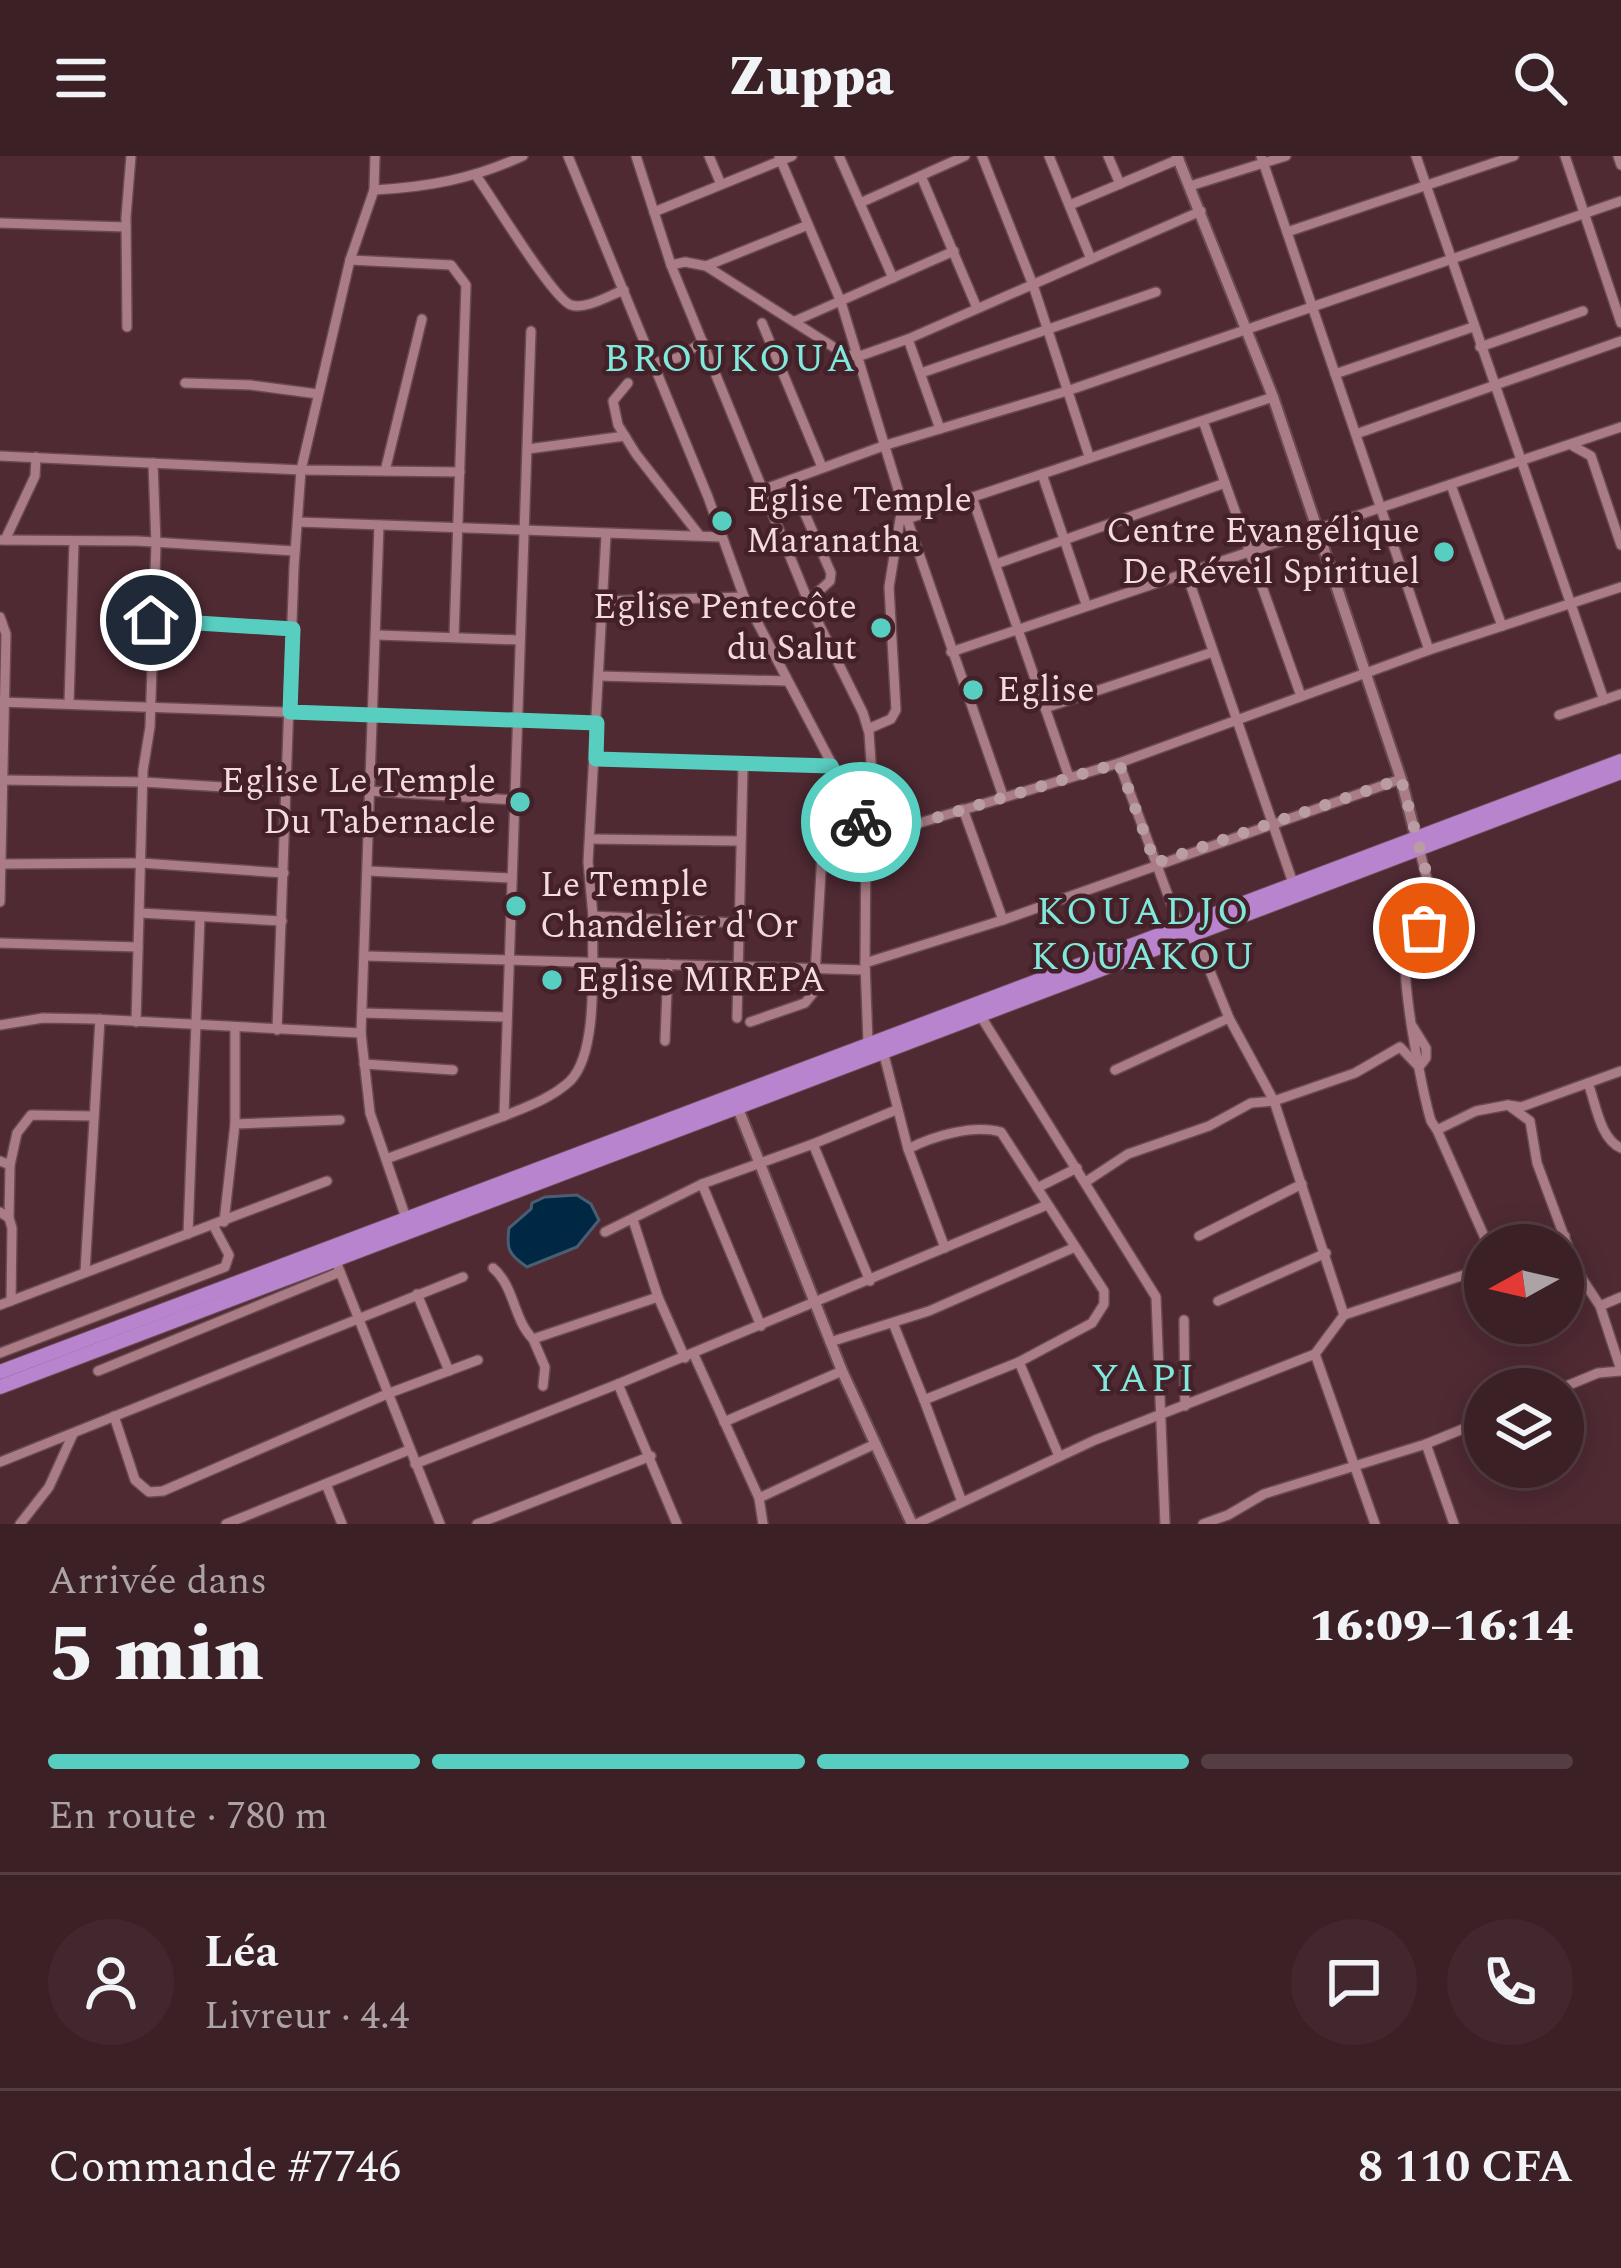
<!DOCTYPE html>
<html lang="fr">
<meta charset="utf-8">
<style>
:root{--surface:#3b2026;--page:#42282e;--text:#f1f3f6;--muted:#aca3a7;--line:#543e43;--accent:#58cec1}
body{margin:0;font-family:Spectral,serif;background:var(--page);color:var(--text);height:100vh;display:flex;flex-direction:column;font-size:45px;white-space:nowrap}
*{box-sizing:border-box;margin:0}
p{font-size:39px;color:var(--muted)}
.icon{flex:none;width:66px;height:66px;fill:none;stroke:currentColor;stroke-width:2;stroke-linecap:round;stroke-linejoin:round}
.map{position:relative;height:1368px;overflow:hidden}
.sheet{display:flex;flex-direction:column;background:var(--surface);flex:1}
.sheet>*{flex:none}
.needle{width:78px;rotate:262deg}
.controls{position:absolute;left:1464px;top:1068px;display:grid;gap:24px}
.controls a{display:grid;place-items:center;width:120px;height:120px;border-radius:50%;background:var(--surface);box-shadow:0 6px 30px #0003,0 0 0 3px var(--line);font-size:60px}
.pin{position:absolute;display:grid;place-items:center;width:102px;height:102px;color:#fff;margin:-51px;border:6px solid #fff;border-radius:50%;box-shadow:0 3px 12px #0007}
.courier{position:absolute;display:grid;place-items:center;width:120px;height:120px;margin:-60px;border:9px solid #58cec1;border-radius:50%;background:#fff;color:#222;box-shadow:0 3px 15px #0007}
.head em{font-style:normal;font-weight:800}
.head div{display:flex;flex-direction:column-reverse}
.head{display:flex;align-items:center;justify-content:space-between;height:204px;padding:0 48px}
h1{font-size:78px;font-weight:800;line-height:90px}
.bar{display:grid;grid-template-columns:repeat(4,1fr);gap:18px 12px;align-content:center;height:144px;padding:0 48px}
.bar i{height:15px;border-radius:9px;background:var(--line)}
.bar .on{background:var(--accent)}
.bar p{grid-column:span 4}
.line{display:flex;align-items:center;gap:30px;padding:0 48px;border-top:3px solid var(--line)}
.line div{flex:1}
.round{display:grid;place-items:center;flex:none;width:126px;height:126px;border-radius:63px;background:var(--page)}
header{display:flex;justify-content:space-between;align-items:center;height:156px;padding:0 48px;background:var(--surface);font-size:54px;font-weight:800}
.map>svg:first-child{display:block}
</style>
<header><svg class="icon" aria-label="menu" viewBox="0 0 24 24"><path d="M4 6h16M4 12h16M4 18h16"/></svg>Zuppa<svg class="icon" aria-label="search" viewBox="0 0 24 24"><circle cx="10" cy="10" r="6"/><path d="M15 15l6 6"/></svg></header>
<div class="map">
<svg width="1621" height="1368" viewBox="0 0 1621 1368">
<rect width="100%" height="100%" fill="#4f2a33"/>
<path fill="#002844" stroke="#495e72" stroke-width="3" d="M 577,1039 L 591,1048 L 599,1064 L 577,1091 L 527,1111 C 509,1099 506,1093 509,1072 L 531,1053 L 532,1047 L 545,1041 Z"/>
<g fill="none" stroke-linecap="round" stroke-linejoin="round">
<defs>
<g id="minor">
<polyline points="568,0 708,341 744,441 866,673"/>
<polyline points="636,0 671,109 811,452 863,557 869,577 872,621 866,673 865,807 868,886"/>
<polyline points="709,0 720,26"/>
<polyline points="779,0 841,146 907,363 1003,640"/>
<polyline points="839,0 893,122"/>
<polyline points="982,0 1033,129 1089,300"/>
<polyline points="1049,0 1091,103"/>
<polyline points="1108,0 1120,28"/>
<polyline points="1261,0 1429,494"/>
<polyline points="1416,0 1604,544"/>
<polyline points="1565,0 1621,167"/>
<polyline points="1618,0 1621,9"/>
<polyline points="921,20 977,152"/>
<path d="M 477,21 C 493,43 553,143 571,149 C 586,154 610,139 624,134"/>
<polyline points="1190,30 1286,0"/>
<path d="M 374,34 C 429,31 472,23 523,0"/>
<polyline points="860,47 965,0"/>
<polyline points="1070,49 1179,3"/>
<polyline points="654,56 792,0"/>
<polyline points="0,67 126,71"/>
<polyline points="1287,76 1514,0"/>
<polyline points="350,104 451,109 466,129 454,481"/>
<polyline points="671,109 685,106 706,110 846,199 860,200 908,183 1201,55"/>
<polyline points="706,110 808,69"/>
<polyline points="795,165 954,95"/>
<polyline points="762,167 822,311"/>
<polyline points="127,171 126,61 131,0"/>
<polyline points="908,183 940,273"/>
<polyline points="1480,191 1583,155"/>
<polyline points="653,207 677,202 703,186"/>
<polyline points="921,217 1156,136"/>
<polyline points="1335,218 1473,171"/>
<polyline points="185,227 250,229 318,238"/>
<polyline points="628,227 613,245 618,269 636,298 700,380"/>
<polyline points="1203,265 1301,540"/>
<polyline points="1356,278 1621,185"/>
<polyline points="1573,290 1591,300 1621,389"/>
<polyline points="528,293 625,280"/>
<polyline points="0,300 301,314 460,316"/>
<polyline points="385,315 422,163"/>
<polyline points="1042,318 1086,448"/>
<polyline points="790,324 831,417 830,425 808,445"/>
<polyline points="1451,329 1502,470"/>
<polyline points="765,333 886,289 1067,235 1621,45"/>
<polyline points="972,341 1069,621"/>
<polyline points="907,363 1273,241"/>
<polyline points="298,366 721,381"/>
<polyline points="379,369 361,877 370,957 406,1062"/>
<polyline points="606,379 588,706 593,760 737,767"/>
<polyline points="0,384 137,385 295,395"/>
<polyline points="5,384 35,320 36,301"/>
<polyline points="996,408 1225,327"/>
<polyline points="1186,416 1293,727"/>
<polyline points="602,445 744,441"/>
<polyline points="0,461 6,478 0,746"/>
<polyline points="151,464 293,473"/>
<polyline points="377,479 520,484"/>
<polyline points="951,496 1621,271"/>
<polyline points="599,520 787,525"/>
<polyline points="0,546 597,567"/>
<polyline points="69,547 74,385"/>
<polyline points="1045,552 1213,496"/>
<polyline points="1559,559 1621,538"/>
<polyline points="868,573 891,563 896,554 889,431 902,351"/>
<polyline points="595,603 831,610"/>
<polyline points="1119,607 1179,769"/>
<polyline points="2,624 143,626 287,635"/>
<polyline points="370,635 515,644"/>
<polyline points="963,653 1003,764"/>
<polyline points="867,678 906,671 1119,607 1429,494 1621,431"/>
<polyline points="591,683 740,685"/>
<path d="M 1419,692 L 1438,766 C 1427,771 1413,774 1408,786 C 1397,810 1422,936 1431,965 L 1437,974 L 1476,955 L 1508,949"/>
<polyline points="1,708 141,707 284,717"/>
<polyline points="368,715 512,722"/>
<polyline points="140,757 282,765"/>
<polyline points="0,787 138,791"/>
<polyline points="366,800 865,814"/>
<polyline points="865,807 1003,764 1401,623"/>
<polyline points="362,857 507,861"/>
<polyline points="980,859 1156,1141 1165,1368"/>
<polyline points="737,862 743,610"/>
<polyline points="136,866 143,614 150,571 156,388 153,307"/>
<polyline points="750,866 805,847 814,836 822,698 835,618"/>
<polyline points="0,869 43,862 94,863 361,877"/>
<polyline points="277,874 294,411 301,314 350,104 374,34 375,0"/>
<polyline points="665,885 668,808"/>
<path d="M 883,895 L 908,993 C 933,980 974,968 1001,976 L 1104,1135 L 1104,1148 L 1092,1167 L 1019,1206 L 924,1244 L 962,1346"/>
<polyline points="364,908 453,914"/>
<polyline points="1115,914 1229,862"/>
<polyline points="1621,915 1521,951 1508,949 1530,965 1537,1007 1577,1115 1600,1150 1621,1214"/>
<path d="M 1588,927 C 1596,948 1600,983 1621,992"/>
<path d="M 504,960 C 526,951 552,942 570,925 C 600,895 591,802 593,760"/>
<polyline points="235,968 235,873"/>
<polyline points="1437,974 1488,1089"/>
<polyline points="813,988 896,954"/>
<polyline points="908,993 945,1092"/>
<polyline points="386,1003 504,960 531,175"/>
<polyline points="0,1005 10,1009 9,1062"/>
<polyline points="10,1009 17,977 31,959 94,960"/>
<polyline points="1087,1025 1128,998 1209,970 1251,947 1274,945 1355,917 1400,891 1419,911 1426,902 1426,892 1413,871"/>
<polyline points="702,1028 761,1170"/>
<polyline points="1037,1032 1077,1012"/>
<polyline points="0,1056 9,1062 12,1072 11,1145"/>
<polyline points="633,1064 658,1141 685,1202"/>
<polyline points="224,1066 235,968 340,964"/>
<polyline points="605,1076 702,1028 813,988 870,1125"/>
<polyline points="188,1078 200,761"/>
<polyline points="1199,1080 1302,1028"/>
<polyline points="1543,1089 1565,1080"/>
<polyline points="335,1103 440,1368"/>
<path d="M 493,1112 C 515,1131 513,1163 533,1183 L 658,1141"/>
<polyline points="85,1116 100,863"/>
<polyline points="417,1138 449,1215"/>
<polyline points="1218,1145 1326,1097"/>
<polyline points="0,1149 327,1025"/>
<polyline points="1600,1150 1621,1141"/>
<polyline points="1344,1159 1485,1112"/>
<polyline points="1184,1164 1185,1250"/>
<polyline points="893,1167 924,1244"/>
<polyline points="533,1183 545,1211 543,1230"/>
<polyline points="830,1186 929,1155 1073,1092"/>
<polyline points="0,1197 225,1111 229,1099 213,1069"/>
<polyline points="1315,1198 1375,1368"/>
<polyline points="694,1199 759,1342 763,1368"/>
<polyline points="1019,1206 1059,1300"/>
<polyline points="98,1215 340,1116"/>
<polyline points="618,1228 1047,1049"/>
<polyline points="1559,1233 1598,1217 1621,1215"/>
<polyline points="114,1260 135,1324 149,1336 163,1335 387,1238 478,1204"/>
<polyline points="724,1266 842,1215"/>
<polyline points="1426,1288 1454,1368"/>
<polyline points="0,1306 463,1121"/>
<polyline points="415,1308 618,1228 677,1368"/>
<polyline points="326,1328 342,1368"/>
<polyline points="759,1342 875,1288"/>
<polyline points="20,1368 49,1331 73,1278"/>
<polyline points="226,1368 409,1294"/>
<polyline points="477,1368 651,1300"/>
<polyline points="916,1368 1095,1284 1315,1198 1344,1159 1274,945 1229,862 1195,778"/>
<polyline points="1203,1368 1228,1359 1264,1338 1426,1288 1485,1264"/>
</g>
<g id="tertiary">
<polyline points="1177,0 1273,241 1401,623 1418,689"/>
<polyline points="737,950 842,1215 912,1368"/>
</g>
<g id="primary">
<polyline points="0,1216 1621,605"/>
<polyline points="0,1231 1621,616"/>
</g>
</defs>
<use href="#minor" stroke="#694a52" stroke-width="12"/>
<use href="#tertiary" stroke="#694a52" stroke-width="14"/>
<use href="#primary" stroke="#694a52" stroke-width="16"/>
<use href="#minor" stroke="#a97c86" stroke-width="9"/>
<use href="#tertiary" stroke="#a97c86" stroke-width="10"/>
<use href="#primary" stroke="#b884cd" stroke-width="14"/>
</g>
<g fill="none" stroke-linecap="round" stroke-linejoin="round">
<polyline stroke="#ba9da3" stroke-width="12" stroke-dasharray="0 21.6" points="861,666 867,678 895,674 1119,607 1155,707 1401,623 1438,760 1438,766 1424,772"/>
<polyline stroke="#58cec1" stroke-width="15" points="151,464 293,473 290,556 597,567 596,603 831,610 861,666"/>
</g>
<g fill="#58cec1" stroke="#442029" stroke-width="4.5">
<circle cx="722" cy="365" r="12"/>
<circle cx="1444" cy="396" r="12"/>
<circle cx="881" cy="472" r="12"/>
<circle cx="973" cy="534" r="12"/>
<circle cx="520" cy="646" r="12"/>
<circle cx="516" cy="750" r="12"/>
<circle cx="552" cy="824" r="12"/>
</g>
<g text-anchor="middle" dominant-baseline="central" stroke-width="9" stroke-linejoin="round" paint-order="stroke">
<g font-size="36" fill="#f4dbdf" stroke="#442029" text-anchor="start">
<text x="746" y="344">Eglise Temple<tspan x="746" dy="41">Maranatha</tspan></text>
<text x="1420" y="375" text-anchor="end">Centre Evangélique<tspan x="1420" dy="41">De Réveil Spirituel</tspan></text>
<text x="857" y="451" text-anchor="end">Eglise Pentecôte<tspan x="857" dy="41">du Salut</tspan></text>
<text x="997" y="534">Eglise</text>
<text x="496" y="625" text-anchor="end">Eglise Le Temple<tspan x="496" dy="41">Du Tabernacle</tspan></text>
<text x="540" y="729">Le Temple<tspan x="540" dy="41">Chandelier d'Or</tspan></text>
<text x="576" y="824">Eglise MIREPA</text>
</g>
<g font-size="39" letter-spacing="3" fill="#80e9dc" stroke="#442029">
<text x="731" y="203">BROUKOUA</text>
<text x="1144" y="756">KOUADJO<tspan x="1144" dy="45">KOUAKOU</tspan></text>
<text x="1144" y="1223">YAPI</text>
</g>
</g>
</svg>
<div class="controls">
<a><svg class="needle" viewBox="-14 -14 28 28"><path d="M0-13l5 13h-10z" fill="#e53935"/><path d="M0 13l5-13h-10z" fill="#aca3a7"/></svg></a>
<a><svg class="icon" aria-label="layers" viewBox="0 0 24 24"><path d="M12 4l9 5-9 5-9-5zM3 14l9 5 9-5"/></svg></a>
</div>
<div class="pin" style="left:1424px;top:772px;background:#ea580c"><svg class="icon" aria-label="bag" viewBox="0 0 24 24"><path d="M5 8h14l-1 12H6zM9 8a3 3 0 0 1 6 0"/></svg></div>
<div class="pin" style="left:151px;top:464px;background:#1f2937"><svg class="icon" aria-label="home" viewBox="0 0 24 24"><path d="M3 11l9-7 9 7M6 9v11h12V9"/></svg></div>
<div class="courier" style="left:861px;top:666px"><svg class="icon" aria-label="bike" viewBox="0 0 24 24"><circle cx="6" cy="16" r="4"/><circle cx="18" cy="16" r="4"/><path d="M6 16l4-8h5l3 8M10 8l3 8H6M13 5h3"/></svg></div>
</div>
<section class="sheet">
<div class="head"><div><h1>5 min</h1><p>Arrivée dans</p></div><em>16:09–16:14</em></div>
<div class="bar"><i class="on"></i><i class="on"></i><i class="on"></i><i></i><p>En route · 780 m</p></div>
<div class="line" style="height:216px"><a class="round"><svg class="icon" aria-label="person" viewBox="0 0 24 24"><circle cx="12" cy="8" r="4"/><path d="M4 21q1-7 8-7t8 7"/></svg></a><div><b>Léa</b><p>Livreur · 4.4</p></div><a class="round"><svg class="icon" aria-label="chat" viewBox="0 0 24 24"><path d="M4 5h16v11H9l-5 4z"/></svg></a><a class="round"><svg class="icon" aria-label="phone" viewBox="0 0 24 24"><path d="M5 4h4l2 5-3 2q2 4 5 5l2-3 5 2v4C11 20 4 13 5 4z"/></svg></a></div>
<div class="line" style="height:156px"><div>Commande #7746</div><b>8 110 CFA</b></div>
</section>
